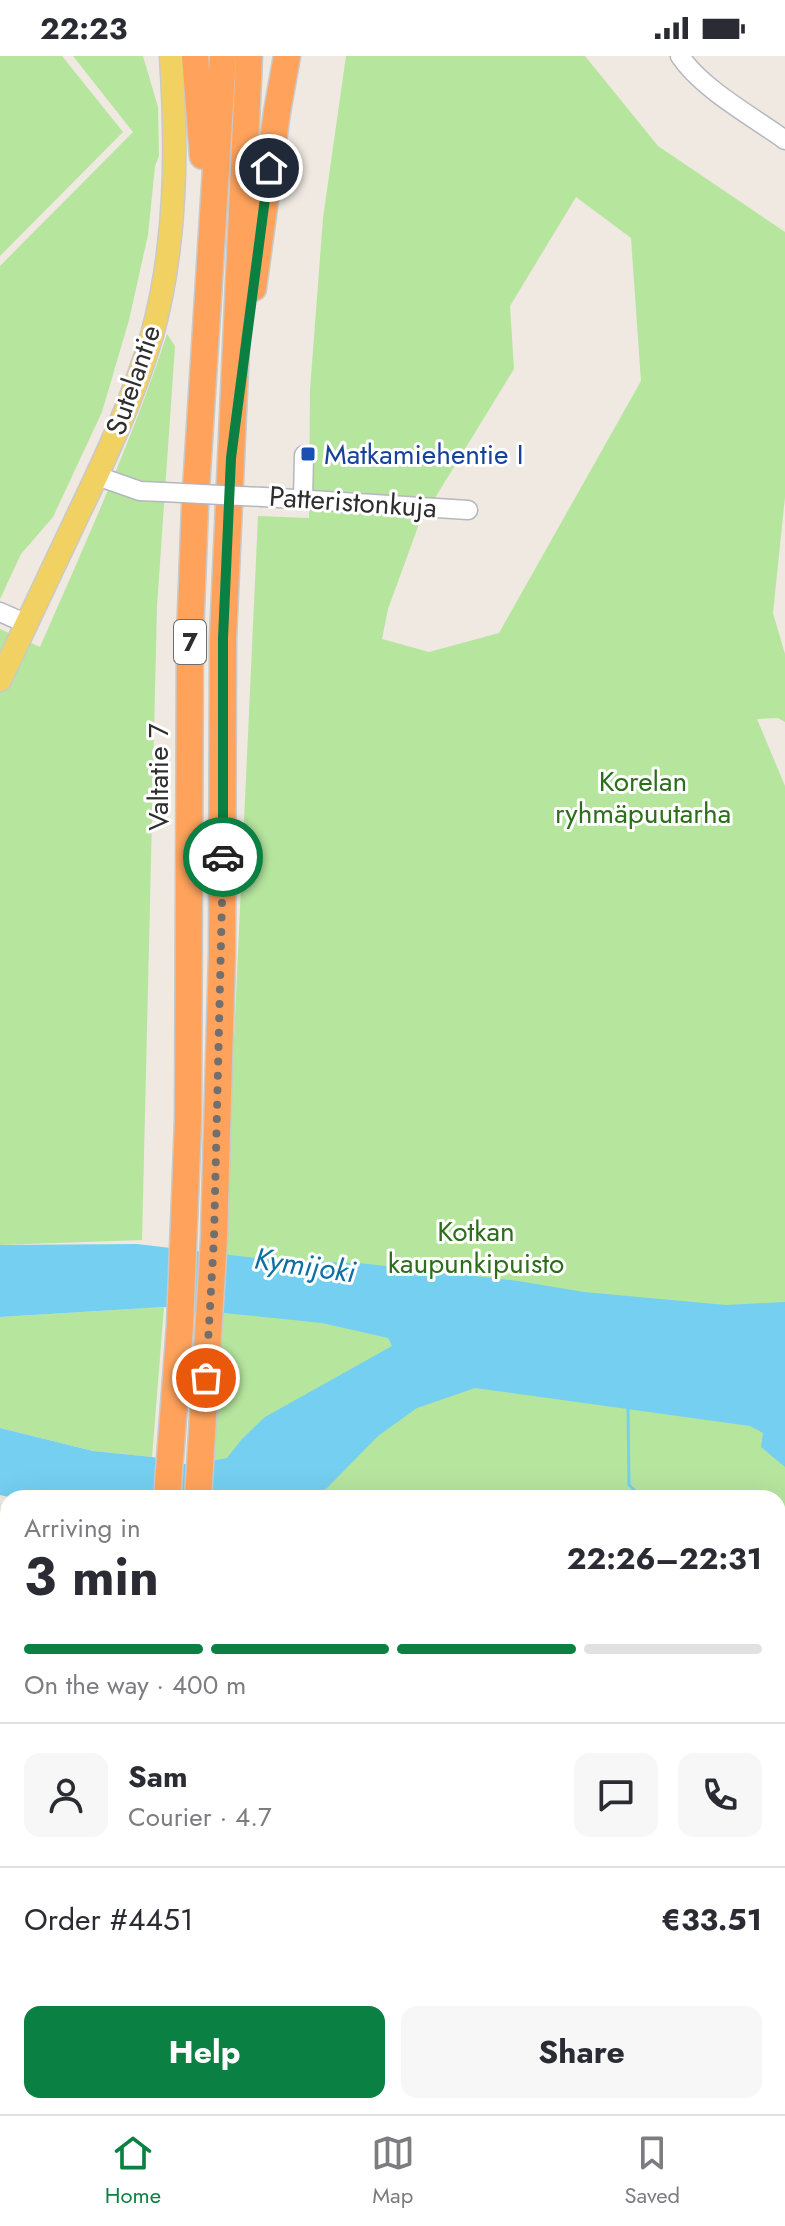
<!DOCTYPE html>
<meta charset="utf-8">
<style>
:root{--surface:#fff;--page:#f7f7f7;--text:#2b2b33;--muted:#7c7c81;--line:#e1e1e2;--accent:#0b8043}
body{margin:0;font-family:Jost,sans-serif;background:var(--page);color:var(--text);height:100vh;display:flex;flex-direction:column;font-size:30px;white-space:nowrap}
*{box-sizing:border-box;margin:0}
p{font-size:26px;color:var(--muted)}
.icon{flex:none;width:44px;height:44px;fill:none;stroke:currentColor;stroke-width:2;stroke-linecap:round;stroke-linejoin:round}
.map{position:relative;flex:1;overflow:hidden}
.sheet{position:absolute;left:0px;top:1434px;width:786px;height:624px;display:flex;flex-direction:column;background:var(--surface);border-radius:24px 24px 0 0;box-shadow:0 8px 32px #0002}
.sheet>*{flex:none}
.pin{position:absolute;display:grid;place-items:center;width:68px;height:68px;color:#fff;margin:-34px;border:4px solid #fff;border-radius:50%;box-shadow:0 2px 8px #0007}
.courier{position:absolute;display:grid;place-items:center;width:80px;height:80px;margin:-40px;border:6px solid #0b8043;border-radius:50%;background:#fff;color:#222;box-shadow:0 2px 10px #0007}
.headline em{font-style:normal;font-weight:700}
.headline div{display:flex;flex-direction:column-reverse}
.headline{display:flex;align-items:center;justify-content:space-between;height:136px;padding:0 24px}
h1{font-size:52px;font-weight:700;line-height:60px}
.bar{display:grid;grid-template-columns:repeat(4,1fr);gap:12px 8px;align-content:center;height:96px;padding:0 24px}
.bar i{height:10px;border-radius:6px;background:var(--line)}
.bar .active{background:var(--accent)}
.bar p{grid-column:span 4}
.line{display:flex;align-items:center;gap:20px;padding:0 24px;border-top:2px solid var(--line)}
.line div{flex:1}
.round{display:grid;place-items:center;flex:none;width:84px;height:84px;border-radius:16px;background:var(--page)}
.button{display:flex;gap:16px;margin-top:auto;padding:16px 24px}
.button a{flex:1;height:92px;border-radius:16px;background:var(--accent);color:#fff;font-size:32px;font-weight:700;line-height:92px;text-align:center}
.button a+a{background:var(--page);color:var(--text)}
.status{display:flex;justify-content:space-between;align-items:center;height:56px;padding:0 40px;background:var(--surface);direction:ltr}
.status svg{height:22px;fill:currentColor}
.tab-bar{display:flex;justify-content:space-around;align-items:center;height:112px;border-top:2px solid var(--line);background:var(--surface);font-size:22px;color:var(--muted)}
.tab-bar a{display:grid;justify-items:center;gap:4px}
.tab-bar .active{color:var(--accent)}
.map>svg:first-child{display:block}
</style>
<div class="status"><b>22:23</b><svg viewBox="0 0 49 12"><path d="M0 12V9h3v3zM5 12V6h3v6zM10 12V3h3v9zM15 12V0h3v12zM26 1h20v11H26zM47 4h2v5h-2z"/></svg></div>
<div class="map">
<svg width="785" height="2058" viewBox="0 0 785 2058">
<rect width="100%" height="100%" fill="#efe9e1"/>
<g fill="#b6e59e" fill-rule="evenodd">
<polygon points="0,0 62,0 123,76 0,200"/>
<polygon points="73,0 143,0 158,51 159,100 155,110 148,179 129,264 102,356 53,461 21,498 0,543 0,210 133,76"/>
<path d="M 346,0 L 585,0 L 658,90 L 785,176 L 785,441 L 773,557 L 785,598 L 785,666 L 778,662 L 757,663 L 785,730 L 785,1582 L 778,1581 L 778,1442 L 213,1442 L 258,460 L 309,462 L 310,334 L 323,162 ZM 576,141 L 631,182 L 641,325 L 499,577 L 429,596 L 382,583 L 388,553 L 419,468 L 514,313 L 510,250 Z"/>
<path d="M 167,278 L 175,290 L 157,550 L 142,1184 L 0,1189 L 0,573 L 40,591 C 85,488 132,385 167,278 Z"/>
<polygon points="164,1251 152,1401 93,1395 0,1372 0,1261"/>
<polygon points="0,1453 8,1455 8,1720 0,1721"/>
<polygon points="0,1908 8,1913 8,1994 0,2015"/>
<polygon points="40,2050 70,2050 68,2058 37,2058"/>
<polygon points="203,2050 304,2050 303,2058 205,2058"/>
</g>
<polygon fill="#75cff0" points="137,1188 282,1205 359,1207 518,1225 584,1236 726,1249 785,1246 785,1411 761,1391 763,1377 750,1370 475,1332 417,1352 378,1380 327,1432 311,1442 13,1442 0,1439 0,1372 93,1395 152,1401 190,1409 227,1402 242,1383 265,1361 392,1290 388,1282 322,1267 164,1251 0,1261 0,1189"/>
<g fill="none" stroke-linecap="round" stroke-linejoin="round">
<g stroke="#75cff0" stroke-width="3">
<polyline points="628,1353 629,1429 643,1442"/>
<polyline points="778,1484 785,1484"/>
</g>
<defs>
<g id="minor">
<path d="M 680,0 C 702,33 752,60 785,84"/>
<polyline points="97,420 140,435 163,436"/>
<polyline points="263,441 468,454"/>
<polyline points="303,442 304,399"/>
<polyline points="0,556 27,568"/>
<polyline points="0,1475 8,1477"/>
<polyline points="778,1664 785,1665"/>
<polyline points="778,1803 785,1806"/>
<polyline points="778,1947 785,1950"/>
<polyline points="488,2050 530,2055"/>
<polyline points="736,2050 743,2058"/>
<polyline points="376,2058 377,2050"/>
</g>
<path id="major" d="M 0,624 C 26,569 52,514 78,459 C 106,401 134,341 152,279 C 177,188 177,93 171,0"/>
<g id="highway">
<polyline points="195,0 203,100"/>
<polyline points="253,232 277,56 287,0"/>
<polyline points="167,1442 180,1269 188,1065 190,580 195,450 223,0"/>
<polyline points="198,1442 214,1182 222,898 223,582 249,0"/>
<polyline points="185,2050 187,2058"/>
<polyline points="20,2058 23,2050"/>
<polyline points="86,2058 88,2050"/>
<polyline points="116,2058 118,2050"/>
</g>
</defs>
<use href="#minor" stroke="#b4b7c1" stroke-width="21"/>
<use href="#major" stroke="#c9c9c9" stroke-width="25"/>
<use href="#highway" stroke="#c9c9c9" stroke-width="29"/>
<use href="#minor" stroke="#fff" stroke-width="18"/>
<use href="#major" stroke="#f2d163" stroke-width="22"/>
<use href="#highway" stroke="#ffa35c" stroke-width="26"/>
<defs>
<polyline id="minor-bridge" points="163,436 263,441"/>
</defs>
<use href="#minor-bridge" stroke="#b4b7c1" stroke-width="21" stroke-linecap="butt"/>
<use href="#minor-bridge" stroke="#fff" stroke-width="18"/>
</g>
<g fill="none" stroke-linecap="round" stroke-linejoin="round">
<polyline stroke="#726f6d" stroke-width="8" stroke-dasharray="0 14.4" points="206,1322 214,1182 223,801"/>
<polyline stroke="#0b8043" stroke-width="10" points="223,801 223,582 231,402 269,112"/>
</g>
<rect fill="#1a4fb4" stroke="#fff" stroke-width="3" x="300" y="390" width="16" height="16" rx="4"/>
<g text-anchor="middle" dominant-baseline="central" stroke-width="6" stroke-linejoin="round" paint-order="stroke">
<rect fill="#fff" stroke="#6d6d6d" stroke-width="2" x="174" y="564" width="32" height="44" rx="6"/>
<g font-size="26" font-weight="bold" fill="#2e2e2e">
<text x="190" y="586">7</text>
</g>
<g font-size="28" fill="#2e2e2e" stroke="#fff">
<text transform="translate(133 324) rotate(-71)">Sutelantie</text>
<text transform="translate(353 446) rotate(4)">Patteristonkuja</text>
<text transform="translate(158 721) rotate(-90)">Valtatie 7</text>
</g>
<g font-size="28" fill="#164399" stroke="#fff" text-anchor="start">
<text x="324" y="398">Matkamiehentie I</text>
</g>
<g font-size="28" fill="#2c6e1b" stroke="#fff">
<text x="643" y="725">Korelan<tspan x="643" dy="32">ryhmäpuutarha</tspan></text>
<text x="476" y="1175">Kotkan<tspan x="476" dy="32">kaupunkipuisto</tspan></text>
</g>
<g font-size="30" font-style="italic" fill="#0d6fa3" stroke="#fff">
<text transform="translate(305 1209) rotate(8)">Kymijoki</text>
</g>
</g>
</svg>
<div class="pin" style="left:206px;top:1322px;background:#ea580c"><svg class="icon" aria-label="bag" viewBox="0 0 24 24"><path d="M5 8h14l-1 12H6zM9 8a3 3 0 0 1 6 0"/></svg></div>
<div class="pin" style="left:269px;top:112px;background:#1f2937"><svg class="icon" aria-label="home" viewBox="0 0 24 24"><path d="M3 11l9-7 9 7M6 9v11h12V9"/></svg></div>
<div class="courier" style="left:223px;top:801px"><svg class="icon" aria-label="car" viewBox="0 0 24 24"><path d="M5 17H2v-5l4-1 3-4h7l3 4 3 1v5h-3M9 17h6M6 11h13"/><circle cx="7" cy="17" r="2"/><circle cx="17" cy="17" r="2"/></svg></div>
<section class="sheet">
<div class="headline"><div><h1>3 min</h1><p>Arriving in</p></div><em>22:26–22:31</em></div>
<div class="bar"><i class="active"></i><i class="active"></i><i class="active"></i><i></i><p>On the way · 400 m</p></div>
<div class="line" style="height:144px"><a class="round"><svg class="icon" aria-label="person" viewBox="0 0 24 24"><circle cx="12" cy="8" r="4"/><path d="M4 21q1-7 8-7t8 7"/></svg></a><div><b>Sam</b><p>Courier · 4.7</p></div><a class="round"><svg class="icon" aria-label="chat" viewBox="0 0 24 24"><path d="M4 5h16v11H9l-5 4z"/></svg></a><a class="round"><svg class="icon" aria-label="phone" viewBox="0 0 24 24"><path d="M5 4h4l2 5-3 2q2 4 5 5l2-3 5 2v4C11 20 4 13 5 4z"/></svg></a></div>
<div class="line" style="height:104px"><div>Order #4451</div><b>€33.51</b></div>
<div class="button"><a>Help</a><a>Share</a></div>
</section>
</div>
<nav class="tab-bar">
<a class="active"><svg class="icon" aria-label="home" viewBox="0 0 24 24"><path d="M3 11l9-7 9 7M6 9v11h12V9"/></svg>Home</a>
<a><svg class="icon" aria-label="map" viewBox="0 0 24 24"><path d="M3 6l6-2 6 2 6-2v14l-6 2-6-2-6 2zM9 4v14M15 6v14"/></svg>Map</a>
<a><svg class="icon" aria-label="saved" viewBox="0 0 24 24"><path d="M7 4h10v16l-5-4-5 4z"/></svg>Saved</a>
</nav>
